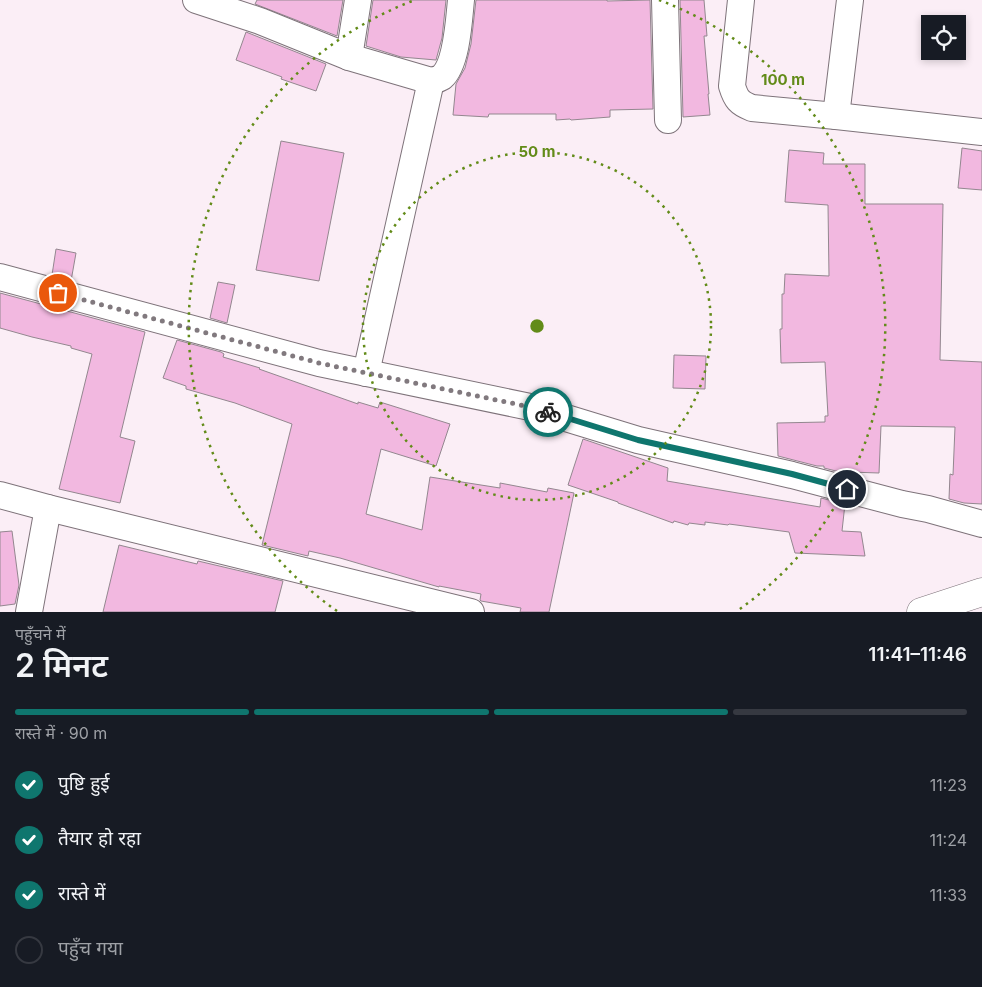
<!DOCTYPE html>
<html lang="hi">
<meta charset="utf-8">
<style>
:root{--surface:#171b24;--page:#20242c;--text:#f1f3f6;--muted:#9ea1a6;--line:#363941;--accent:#0f766e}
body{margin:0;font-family:Inter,"Noto Sans Devanagari",sans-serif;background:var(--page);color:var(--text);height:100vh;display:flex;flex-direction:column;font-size:19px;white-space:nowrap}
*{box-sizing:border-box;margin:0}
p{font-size:16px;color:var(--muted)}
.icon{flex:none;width:28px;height:28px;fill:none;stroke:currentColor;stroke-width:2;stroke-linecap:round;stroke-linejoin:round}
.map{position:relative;height:612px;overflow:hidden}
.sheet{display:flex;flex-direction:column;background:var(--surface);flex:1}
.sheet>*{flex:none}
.tools{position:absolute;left:921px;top:15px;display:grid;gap:10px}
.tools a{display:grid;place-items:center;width:45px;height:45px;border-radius:0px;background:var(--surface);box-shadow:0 2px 8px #0003;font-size:25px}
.pin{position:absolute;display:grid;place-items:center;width:42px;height:42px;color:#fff;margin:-21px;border:2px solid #fff;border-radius:50%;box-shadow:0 1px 5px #0007}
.courier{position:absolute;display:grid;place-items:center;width:50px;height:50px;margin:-25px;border:4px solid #0f766e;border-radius:50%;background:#fff;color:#222;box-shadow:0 1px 6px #0007}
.summary em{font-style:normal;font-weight:600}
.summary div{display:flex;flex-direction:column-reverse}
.summary{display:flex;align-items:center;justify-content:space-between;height:85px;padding:0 15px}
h1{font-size:32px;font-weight:600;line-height:38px}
.bar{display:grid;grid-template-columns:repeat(4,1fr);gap:8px 5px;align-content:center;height:60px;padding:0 15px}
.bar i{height:6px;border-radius:4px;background:var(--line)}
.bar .active{background:var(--accent)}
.bar p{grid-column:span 4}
ol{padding:0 15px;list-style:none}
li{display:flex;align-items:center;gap:15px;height:55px}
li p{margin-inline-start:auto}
li .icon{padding:5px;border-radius:50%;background:var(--accent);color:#fff;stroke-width:4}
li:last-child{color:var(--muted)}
li i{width:28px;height:28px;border:2px solid var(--line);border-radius:50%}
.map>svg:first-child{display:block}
</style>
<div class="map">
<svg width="982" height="612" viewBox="0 0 982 612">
<rect width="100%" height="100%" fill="#fbeef6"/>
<g fill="#f2b8e0" stroke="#93878f">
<polygon points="257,0 343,0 337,36 255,4"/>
<polygon points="373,0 446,0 442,38 436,60 401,57 366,46"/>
<polygon points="476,0 607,0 607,1 650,0 653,109 610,110 610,117 571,120 570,119 556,120 556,114 489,114 488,117 453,115 456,84 465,68 471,44"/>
<polygon points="680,0 704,0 707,36 704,36 709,94 708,94 710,115 683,117"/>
<polygon points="246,32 326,64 316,91 281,79 282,77 236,60"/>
<polygon points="281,141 344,153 319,281 256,270"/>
<polygon points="962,148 982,151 982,190 958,188"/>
<polygon points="789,150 824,153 823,164 865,164 865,204 943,204 940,360 982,362 982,504 964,503 949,499 950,474 953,475 955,427 881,426 879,473 849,472 848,474 824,468 824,466 817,466 778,456 777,423 825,422 825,416 828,416 825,362 781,363 780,329 782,329 782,294 784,294 785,274 829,276 828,205 785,202"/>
<polygon points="56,249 76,253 71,281 52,275"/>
<polygon points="218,282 235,285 227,323 210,318"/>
<polygon points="0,293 145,332 120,437 135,441 120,503 59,489 92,354 71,348 71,346 32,337 0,328"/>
<polygon points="177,340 221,352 224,354 223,357 260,368 259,369 358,404 358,402 378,408 380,402 450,424 436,466 381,449 366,514 422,530 430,477 500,488 500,483 547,492 548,488 574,493 549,612 520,612 521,608 481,601 480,600 481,594 439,586 439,587 340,558 309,551 308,556 262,545 292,424 235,403 186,389 186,386 163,378"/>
<polygon points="674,355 706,356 705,389 673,388"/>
<polygon points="583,439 668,468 667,481 820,507 821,498 845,504 842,531 861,532 865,556 795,553 789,532 729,524 728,525 705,522 705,525 689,523 688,525 674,521 673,523 618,503 618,502 568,485"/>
<polygon points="12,531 19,585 15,604 0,606 0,532"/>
<polygon points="119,545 197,564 198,561 283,581 275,612 103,612"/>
</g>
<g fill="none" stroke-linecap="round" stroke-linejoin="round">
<defs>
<g id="street">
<path d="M 196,0 L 260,21 L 349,57 L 431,81 C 435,80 439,79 442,77 C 457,64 459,19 461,0"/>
<polyline points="665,0 668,120"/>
<path d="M 741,0 L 732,86 C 736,99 739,103 752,108 L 836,116 L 982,132"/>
<polyline points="349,57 358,0"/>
<polyline points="836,116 850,0"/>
<polyline points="0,277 319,363 530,407 638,440 792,475 902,504 928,509 982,524"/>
<polyline points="366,373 431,81"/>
<polyline points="0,495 48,508 471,612"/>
<polyline points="29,612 48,508"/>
</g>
<polyline id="highway" points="921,612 982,592"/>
</defs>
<use href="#street" stroke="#7e737a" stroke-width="28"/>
<use href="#highway" stroke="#7e737a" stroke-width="29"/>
<use href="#street" stroke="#fff" stroke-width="26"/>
<use href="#highway" stroke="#fff" stroke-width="28"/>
</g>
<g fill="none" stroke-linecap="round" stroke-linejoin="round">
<polyline stroke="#81797e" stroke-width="5" stroke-dasharray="0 9" points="58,293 319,363 530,407 548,412"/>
<polyline stroke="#0f766e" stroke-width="6" points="548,412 638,440 792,474 847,489"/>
</g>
<g fill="none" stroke="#628b18" stroke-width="2.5" stroke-dasharray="2.5 5">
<circle cx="537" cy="326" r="174"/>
<path d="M337 611A348 348 0 0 1 415 0M659 0A348 348 0 0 1 737 611"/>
</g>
<circle cx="537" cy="326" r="8" fill="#628b18" stroke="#fbeef6" stroke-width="2.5"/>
<g font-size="15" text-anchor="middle" font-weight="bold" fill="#628b18" stroke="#fbeef6" stroke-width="4.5" stroke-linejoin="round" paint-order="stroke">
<text x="783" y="85">100 m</text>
<text x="537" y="157">50 m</text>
</g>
</svg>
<div class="tools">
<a><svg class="icon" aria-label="locate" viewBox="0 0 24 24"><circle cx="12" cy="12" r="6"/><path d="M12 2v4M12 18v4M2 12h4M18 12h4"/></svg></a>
</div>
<div class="pin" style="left:58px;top:293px;background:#ea580c"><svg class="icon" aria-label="bag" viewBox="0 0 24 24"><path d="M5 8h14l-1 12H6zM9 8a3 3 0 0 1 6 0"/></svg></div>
<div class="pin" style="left:847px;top:489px;background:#1f2937"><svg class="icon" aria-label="home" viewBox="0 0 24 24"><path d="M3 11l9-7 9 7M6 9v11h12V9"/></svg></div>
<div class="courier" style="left:548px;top:412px"><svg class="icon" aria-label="bike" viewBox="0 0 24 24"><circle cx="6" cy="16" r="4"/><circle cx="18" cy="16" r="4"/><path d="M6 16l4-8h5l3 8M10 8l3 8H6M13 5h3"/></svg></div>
</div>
<section class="sheet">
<div class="summary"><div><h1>2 मिनट</h1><p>पहुँचने में</p></div><em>11:41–11:46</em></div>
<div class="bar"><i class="active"></i><i class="active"></i><i class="active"></i><i></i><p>रास्ते में · 90 m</p></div>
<ol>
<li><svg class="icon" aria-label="check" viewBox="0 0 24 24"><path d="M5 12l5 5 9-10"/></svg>पुष्टि हुई<p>11:23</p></li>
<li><svg class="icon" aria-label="check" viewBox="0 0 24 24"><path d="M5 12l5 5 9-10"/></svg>तैयार हो रहा<p>11:24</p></li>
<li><svg class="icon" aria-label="check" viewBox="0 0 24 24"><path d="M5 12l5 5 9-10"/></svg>रास्ते में<p>11:33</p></li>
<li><i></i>पहुँच गया</li>
</ol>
</section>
